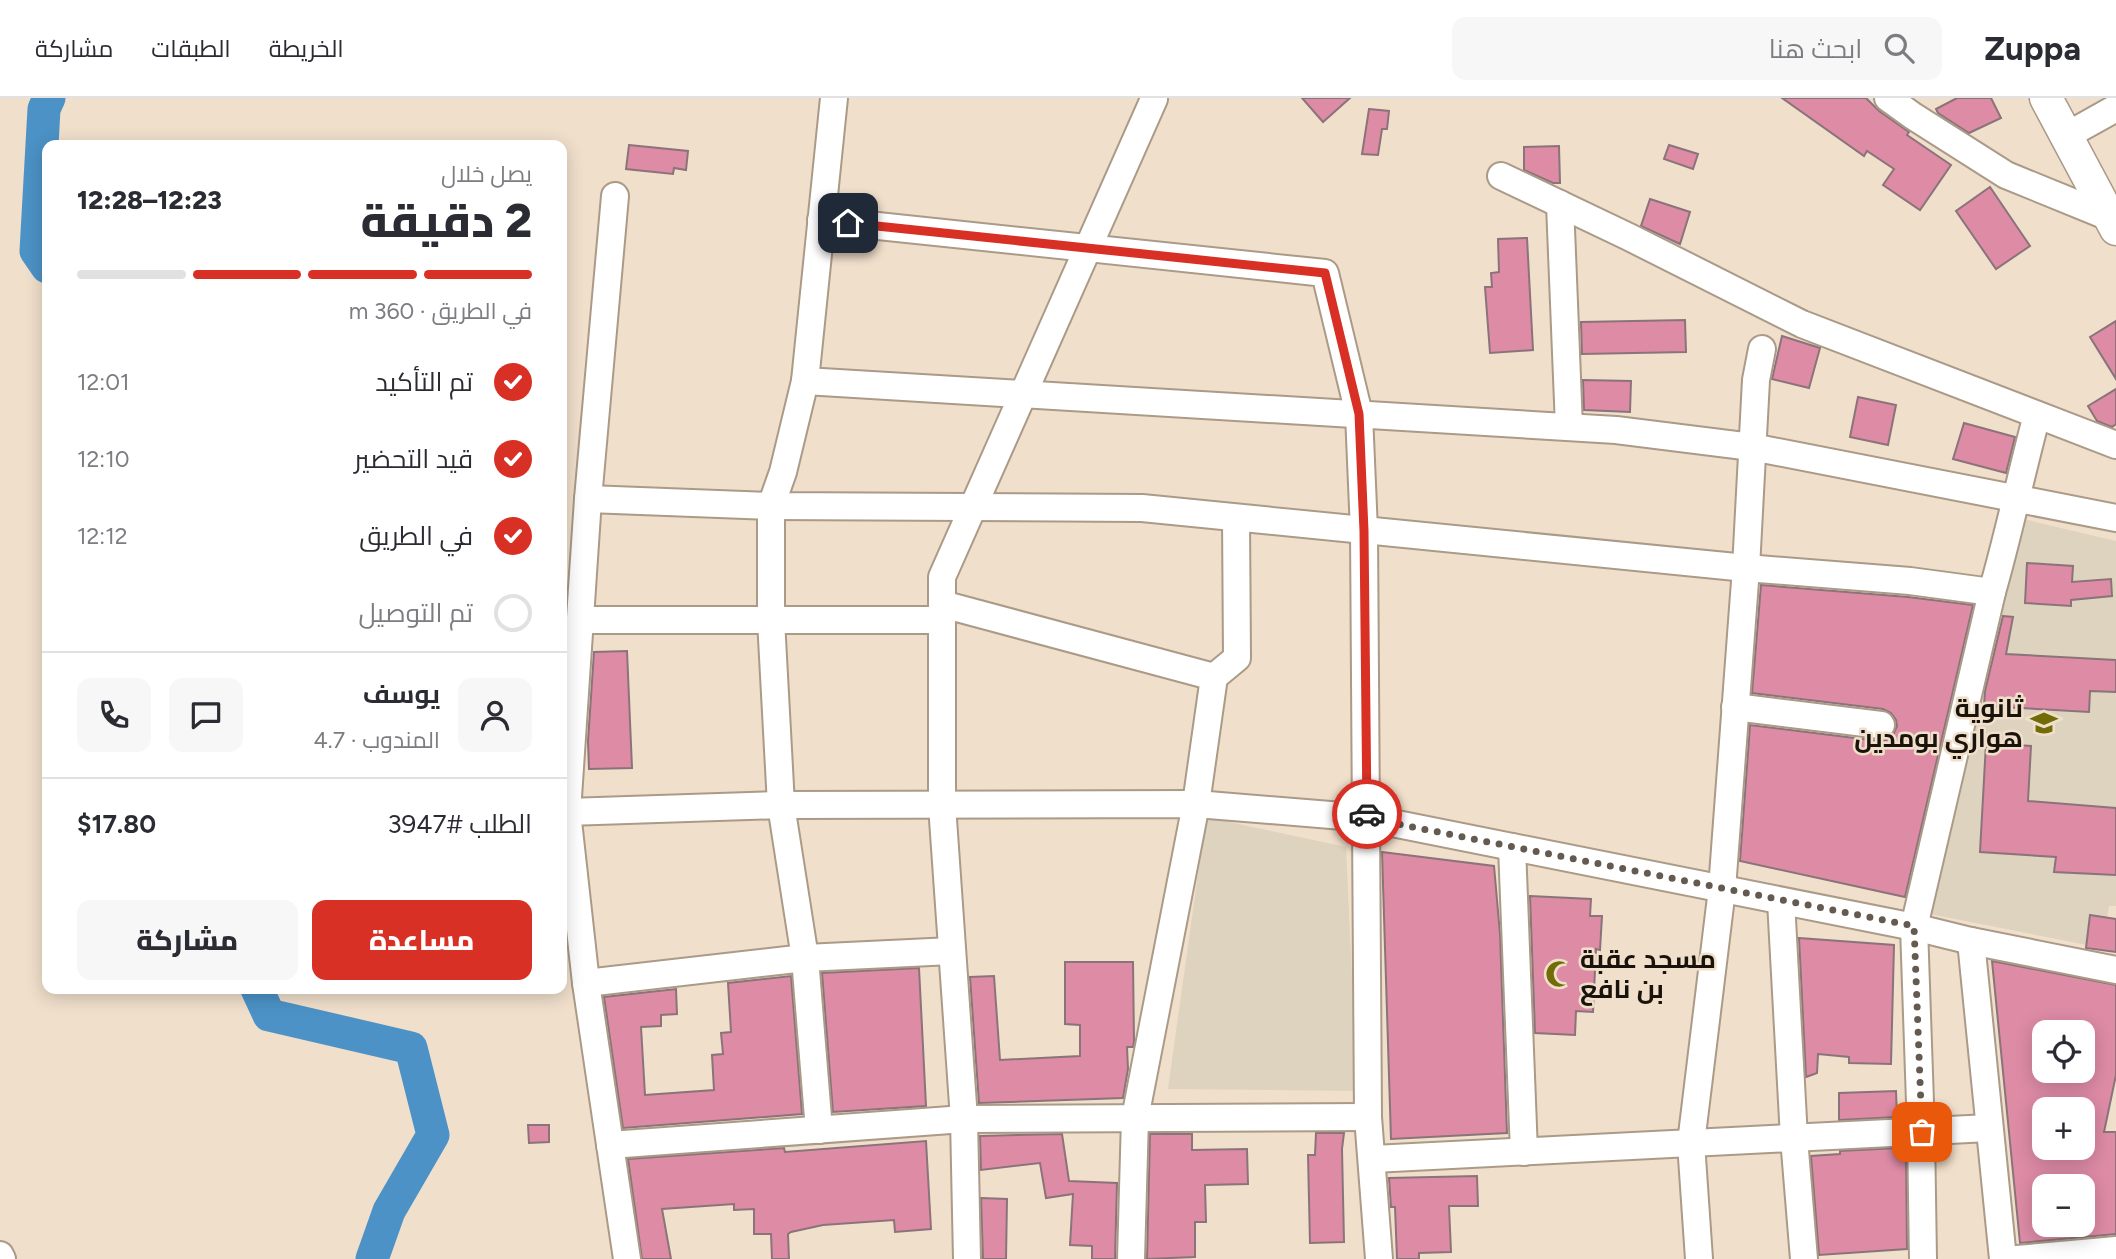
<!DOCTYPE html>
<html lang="ar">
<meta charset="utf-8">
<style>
:root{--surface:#fff;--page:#f7f7f7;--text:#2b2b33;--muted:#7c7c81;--line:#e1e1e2;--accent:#d93025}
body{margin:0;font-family:Figtree,Cairo,sans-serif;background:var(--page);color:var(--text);direction:rtl;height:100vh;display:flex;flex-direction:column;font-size:26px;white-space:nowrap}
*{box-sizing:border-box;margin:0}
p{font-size:23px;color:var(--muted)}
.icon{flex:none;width:38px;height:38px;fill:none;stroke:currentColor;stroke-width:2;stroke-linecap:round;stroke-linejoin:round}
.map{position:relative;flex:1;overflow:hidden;direction:ltr}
.side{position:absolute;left:42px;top:42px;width:525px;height:854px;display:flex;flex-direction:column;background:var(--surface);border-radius:14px;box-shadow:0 4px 18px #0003;direction:rtl}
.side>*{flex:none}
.controls{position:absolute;left:2032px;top:922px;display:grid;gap:14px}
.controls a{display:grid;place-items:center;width:63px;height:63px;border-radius:14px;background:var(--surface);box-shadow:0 4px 18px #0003;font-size:35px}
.pin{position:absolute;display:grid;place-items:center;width:60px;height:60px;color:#fff;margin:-30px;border-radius:14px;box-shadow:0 4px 10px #0006}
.courier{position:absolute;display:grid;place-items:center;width:70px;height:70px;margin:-35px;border:5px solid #d93025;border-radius:50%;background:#fff;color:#222;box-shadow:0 2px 9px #0007}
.overview em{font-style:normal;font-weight:800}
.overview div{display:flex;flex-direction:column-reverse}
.overview{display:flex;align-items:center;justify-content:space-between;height:119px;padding:0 35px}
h1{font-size:46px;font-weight:800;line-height:52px}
.bar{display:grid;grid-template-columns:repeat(4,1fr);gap:10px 7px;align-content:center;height:84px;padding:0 35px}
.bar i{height:9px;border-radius:5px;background:var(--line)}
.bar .on{background:var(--accent)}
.bar p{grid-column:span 4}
.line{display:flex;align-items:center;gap:18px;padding:0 35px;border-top:2px solid var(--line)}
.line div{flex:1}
.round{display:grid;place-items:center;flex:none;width:74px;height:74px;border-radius:14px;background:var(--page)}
ol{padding:0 35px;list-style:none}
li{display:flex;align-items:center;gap:21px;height:77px}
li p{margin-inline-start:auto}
li .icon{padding:7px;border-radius:50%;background:var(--accent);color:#fff;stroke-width:4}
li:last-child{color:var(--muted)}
li i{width:38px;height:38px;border:4px solid var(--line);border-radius:50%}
.action{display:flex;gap:14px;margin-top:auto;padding:14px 35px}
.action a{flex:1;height:80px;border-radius:14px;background:var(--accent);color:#fff;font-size:28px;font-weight:800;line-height:80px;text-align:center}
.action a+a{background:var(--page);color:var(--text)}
header{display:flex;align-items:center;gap:42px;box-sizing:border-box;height:98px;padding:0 35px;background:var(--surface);border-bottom:2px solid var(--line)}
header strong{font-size:33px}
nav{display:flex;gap:38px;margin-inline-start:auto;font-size:24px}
.search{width:490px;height:63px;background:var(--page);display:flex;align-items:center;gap:18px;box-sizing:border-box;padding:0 24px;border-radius:14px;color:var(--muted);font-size:26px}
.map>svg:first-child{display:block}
</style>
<header>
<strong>Zuppa</strong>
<div class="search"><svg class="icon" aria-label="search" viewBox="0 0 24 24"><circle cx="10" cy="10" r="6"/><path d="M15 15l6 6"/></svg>ابحث هنا</div>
<nav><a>الخريطة</a><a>الطبقات</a><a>مشاركة</a></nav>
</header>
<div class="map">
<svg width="2116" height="1161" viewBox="0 0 2116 1161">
<rect width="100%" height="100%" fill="#f0dfcb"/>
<g fill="#ddd3be">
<polygon points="2023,421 2116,443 2116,808 2109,808 2102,850 1925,815"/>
<polygon points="1206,719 1346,749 1357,993 1168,991"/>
</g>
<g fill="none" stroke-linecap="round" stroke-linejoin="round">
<g stroke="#4c92c6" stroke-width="33">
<polyline points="47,169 36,153 44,11 49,0"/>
<polyline points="257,891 269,917 411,950 433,1037 389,1113 372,1161"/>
</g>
</g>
<g fill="#de8ba6" stroke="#8b737a" stroke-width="2" fill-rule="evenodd">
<polygon points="1302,0 1350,0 1323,24"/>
<polygon points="1782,0 1866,0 1879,13 1909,34 1907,37 1951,67 1920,112 1883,87 1894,71 1867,53 1864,58"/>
<polygon points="1957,0 1991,0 2001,20 1969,35 1938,15 1936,11"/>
<polygon points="1369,11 1389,13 1387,31 1382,31 1378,57 1362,56"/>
<polygon points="629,47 688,53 686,72 674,70 673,76 626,71"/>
<polygon points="1669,47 1698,56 1693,71 1664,61"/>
<polygon points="1559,48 1560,85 1553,85 1524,72 1524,49"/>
<polygon points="1990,89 2030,148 1996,171 1956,113"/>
<polygon points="1650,101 1690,114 1680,146 1641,128"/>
<polygon points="1527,140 1533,252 1490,255 1485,189 1492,189 1491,175 1499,174 1498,141"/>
<polygon points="1685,222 1686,254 1582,256 1581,224"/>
<polygon points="2116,223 2116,281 2090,239"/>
<polygon points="1782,238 1820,250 1809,290 1772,281"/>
<polygon points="1583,282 1631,283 1630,314 1584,312"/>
<polygon points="2116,291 2116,326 2112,329 2097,323 2088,308"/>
<polygon points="1858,299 1896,307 1888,347 1850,339"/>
<polygon points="1964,325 2015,339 2006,375 1953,361"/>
<polygon points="2027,465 2073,468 2072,484 2111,481 2112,498 2071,502 2071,508 2025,505"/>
<polygon points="1761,487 1908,499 1973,507 1905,799 1740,763 1750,627 1879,643 1886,642 1893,637 1897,628 1896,622 1891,615 1883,611 1752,595"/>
<polygon points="2003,518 2013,519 2006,556 2116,562 2116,594 2090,593 2089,614 1984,608 1985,593"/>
<polygon points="627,553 632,670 589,671 588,643 594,554"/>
<polygon points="1986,645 2031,648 2028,703 2116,710 2116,777 2054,774 2056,759 1980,754"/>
<polygon points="1382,754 1494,768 1500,836 1507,1035 1391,1041"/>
<polygon points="1530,798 1591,801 1590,818 1602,818 1600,852 1596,851 1593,914 1576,913 1575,937 1535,935"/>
<polygon points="2090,817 2116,821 2116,854 2086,850"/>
<polygon points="1799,840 1894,847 1891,966 1849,965 1849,959 1818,956 1817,975 1806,979"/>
<path d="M 1992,863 L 2116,887 L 2116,977 L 2104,1034 L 2116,1034 L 2116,1136 L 2020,1145 ZM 2044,934 L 2082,934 L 2082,973 L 2044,973 ZM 2044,1012 L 2082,1012 L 2082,1050 L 2044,1050 ZM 2044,1088 L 2082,1088 L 2082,1127 L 2044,1127 Z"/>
<polygon points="1065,864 1133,864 1134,944 1133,949 1127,949 1128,971 1123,1000 979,1005 970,879 994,878 1000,962 1080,958 1080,927 1065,926"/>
<polygon points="919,870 926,1008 833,1014 822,875"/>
<polygon points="791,878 802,1016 623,1030 604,899 676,891 677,916 661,917 661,928 641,929 645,997 714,992 712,957 723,956 721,935 731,934 728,885"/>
<polygon points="1896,993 1897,1019 1839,1022 1839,995"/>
<polygon points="528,1027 549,1027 549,1044 529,1045"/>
<polygon points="1316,1035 1344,1035 1342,1051 1344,1144 1310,1145 1308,1057 1315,1057"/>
<polygon points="1062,1036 1069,1083 1117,1085 1115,1161 1092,1161 1092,1148 1070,1147 1073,1096 1046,1100 1040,1065 981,1072 980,1038"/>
<polygon points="1150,1036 1192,1036 1192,1052 1247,1051 1248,1086 1205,1087 1206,1124 1195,1124 1195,1159 1147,1161"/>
<polygon points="926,1043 931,1131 895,1134 894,1122 823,1127 791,1134 788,1136 789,1161 772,1161 771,1136 754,1136 754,1111 734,1112 734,1106 662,1111 671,1161 642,1161 628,1061 784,1050 785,1054"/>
<polygon points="1898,1050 1906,1051 1907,1151 1819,1157 1811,1058 1840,1056 1840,1053"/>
<polygon points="1477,1078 1478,1108 1449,1108 1451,1154 1419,1155 1419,1161 1397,1161 1395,1109 1391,1109 1389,1080"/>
<polygon points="981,1100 1007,1101 1006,1161 983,1161"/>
</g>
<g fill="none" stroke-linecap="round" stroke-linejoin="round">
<defs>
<g id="minor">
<polyline points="1888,0 1913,18 2006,77 2109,119"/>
<polyline points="2066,38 2116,10"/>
<polyline points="1501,78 1629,139 1802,226 2116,347"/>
<polyline points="615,98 588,401 567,714 586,885 627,1161"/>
<polyline points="1560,106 1569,329"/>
<polyline points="821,122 1325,175 1359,316 1364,433 1368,1019 1379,1161"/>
<polyline points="805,283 1616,332 1752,349 2116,420"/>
<polyline points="588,401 771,408 1142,410 1746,470 1910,483 1992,494"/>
<polyline points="942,506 1214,579"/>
<polyline points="580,522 942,522"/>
<polyline points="1735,609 1881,627"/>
<polyline points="567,714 781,707 1196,706 1367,720 1914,829 1971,843 2116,872"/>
<polyline points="1512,749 1524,1054"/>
<polyline points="1781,803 1794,1040 1804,1161"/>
<polyline points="1971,843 2003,1161"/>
<polyline points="586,885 805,860 952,853"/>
<polyline points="819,1032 805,860 781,707 771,522 771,408 783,374 805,283 834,0"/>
<polyline points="610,1047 964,1021 1368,1019"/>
<polyline points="1373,1061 1989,1030"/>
<polyline points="0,1157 2,1161"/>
<polyline points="967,1161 964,1021 942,707 942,479 1154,1"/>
<polyline points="1131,1161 1135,1020 1196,706 1214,579 1237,560 1236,420"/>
<polyline points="1699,1161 1691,1045 1722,791 1746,470 1756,282 1762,251"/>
<path d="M 1923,1161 L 1921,1034 L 1914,829 L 1992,494 C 2009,435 2021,376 2037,317"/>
<polyline points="2017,1161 2116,1152"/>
</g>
<polyline id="major" points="2046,0 2116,131"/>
</defs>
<use href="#minor" stroke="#aa9a87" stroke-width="30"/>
<use href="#major" stroke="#aa9a87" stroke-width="35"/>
<use href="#minor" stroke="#fff" stroke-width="26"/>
<use href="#major" stroke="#fff" stroke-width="32"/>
</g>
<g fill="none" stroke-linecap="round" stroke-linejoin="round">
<polyline stroke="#645a4f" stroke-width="7" stroke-dasharray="0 12.6" points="1367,716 1367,720 1914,828 1922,1034"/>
<polyline stroke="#d93025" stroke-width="9" points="848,125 1325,175 1359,316 1364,433 1367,716"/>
</g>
<defs>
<symbol id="school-bare" viewBox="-9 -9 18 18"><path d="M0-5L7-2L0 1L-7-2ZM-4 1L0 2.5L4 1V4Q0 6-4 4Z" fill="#716c08" stroke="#f0dfcb" stroke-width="2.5" paint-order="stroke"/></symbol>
<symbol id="mosque-bare" viewBox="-9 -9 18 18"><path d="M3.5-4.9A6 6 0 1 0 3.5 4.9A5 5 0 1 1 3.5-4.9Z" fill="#716c08" stroke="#f0dfcb" stroke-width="2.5" paint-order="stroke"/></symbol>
</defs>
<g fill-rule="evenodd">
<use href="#school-bare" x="2025" y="606" width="38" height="38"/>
<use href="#mosque-bare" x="1540" y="857" width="38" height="38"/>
</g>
<g text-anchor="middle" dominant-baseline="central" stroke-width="5" stroke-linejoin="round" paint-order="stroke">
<g font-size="26" font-weight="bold" fill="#19130c" stroke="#f0dfcb" text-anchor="end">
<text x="2023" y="610">ثانوية<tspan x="2023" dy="30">هواري بومدين</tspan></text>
<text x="1580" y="861" text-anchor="start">مسجد عقبة<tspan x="1580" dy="30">بن نافع</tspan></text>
</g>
</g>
</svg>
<div class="controls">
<a><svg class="icon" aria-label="locate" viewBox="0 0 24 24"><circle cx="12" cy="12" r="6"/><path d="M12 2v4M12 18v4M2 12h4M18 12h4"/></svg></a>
<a>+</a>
<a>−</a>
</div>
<div class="pin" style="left:1922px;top:1034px;background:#ea580c"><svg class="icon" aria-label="bag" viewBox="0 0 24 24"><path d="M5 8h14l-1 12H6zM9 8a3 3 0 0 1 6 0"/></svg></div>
<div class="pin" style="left:848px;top:125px;background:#1f2937"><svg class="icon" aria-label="home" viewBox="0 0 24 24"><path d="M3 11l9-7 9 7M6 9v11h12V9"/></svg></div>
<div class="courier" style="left:1367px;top:716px"><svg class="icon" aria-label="car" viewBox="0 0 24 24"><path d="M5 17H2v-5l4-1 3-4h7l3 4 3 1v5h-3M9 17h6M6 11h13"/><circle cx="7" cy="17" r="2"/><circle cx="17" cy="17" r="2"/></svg></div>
<section class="side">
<div class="overview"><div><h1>2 دقيقة</h1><p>يصل خلال</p></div><em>12:23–12:28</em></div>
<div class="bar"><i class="on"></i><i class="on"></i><i class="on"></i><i></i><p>في الطريق · 360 m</p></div>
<ol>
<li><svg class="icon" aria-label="check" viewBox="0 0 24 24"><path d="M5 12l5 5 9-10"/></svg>تم التأكيد<p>12:01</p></li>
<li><svg class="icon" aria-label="check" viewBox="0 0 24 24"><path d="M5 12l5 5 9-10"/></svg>قيد التحضير<p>12:10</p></li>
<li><svg class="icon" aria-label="check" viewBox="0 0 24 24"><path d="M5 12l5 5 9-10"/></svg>في الطريق<p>12:12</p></li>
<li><i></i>تم التوصيل</li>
</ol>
<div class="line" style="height:126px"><a class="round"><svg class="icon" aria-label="person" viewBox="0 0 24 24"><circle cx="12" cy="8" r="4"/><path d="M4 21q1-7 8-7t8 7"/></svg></a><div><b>يوسف</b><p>المندوب · 4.7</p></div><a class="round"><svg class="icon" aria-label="chat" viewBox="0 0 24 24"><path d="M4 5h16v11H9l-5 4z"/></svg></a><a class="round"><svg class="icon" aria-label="phone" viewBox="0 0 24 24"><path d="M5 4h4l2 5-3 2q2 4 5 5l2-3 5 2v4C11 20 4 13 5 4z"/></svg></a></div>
<div class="line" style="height:91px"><div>الطلب #3947</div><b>$17.80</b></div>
<div class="action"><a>مساعدة</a><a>مشاركة</a></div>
</section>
</div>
